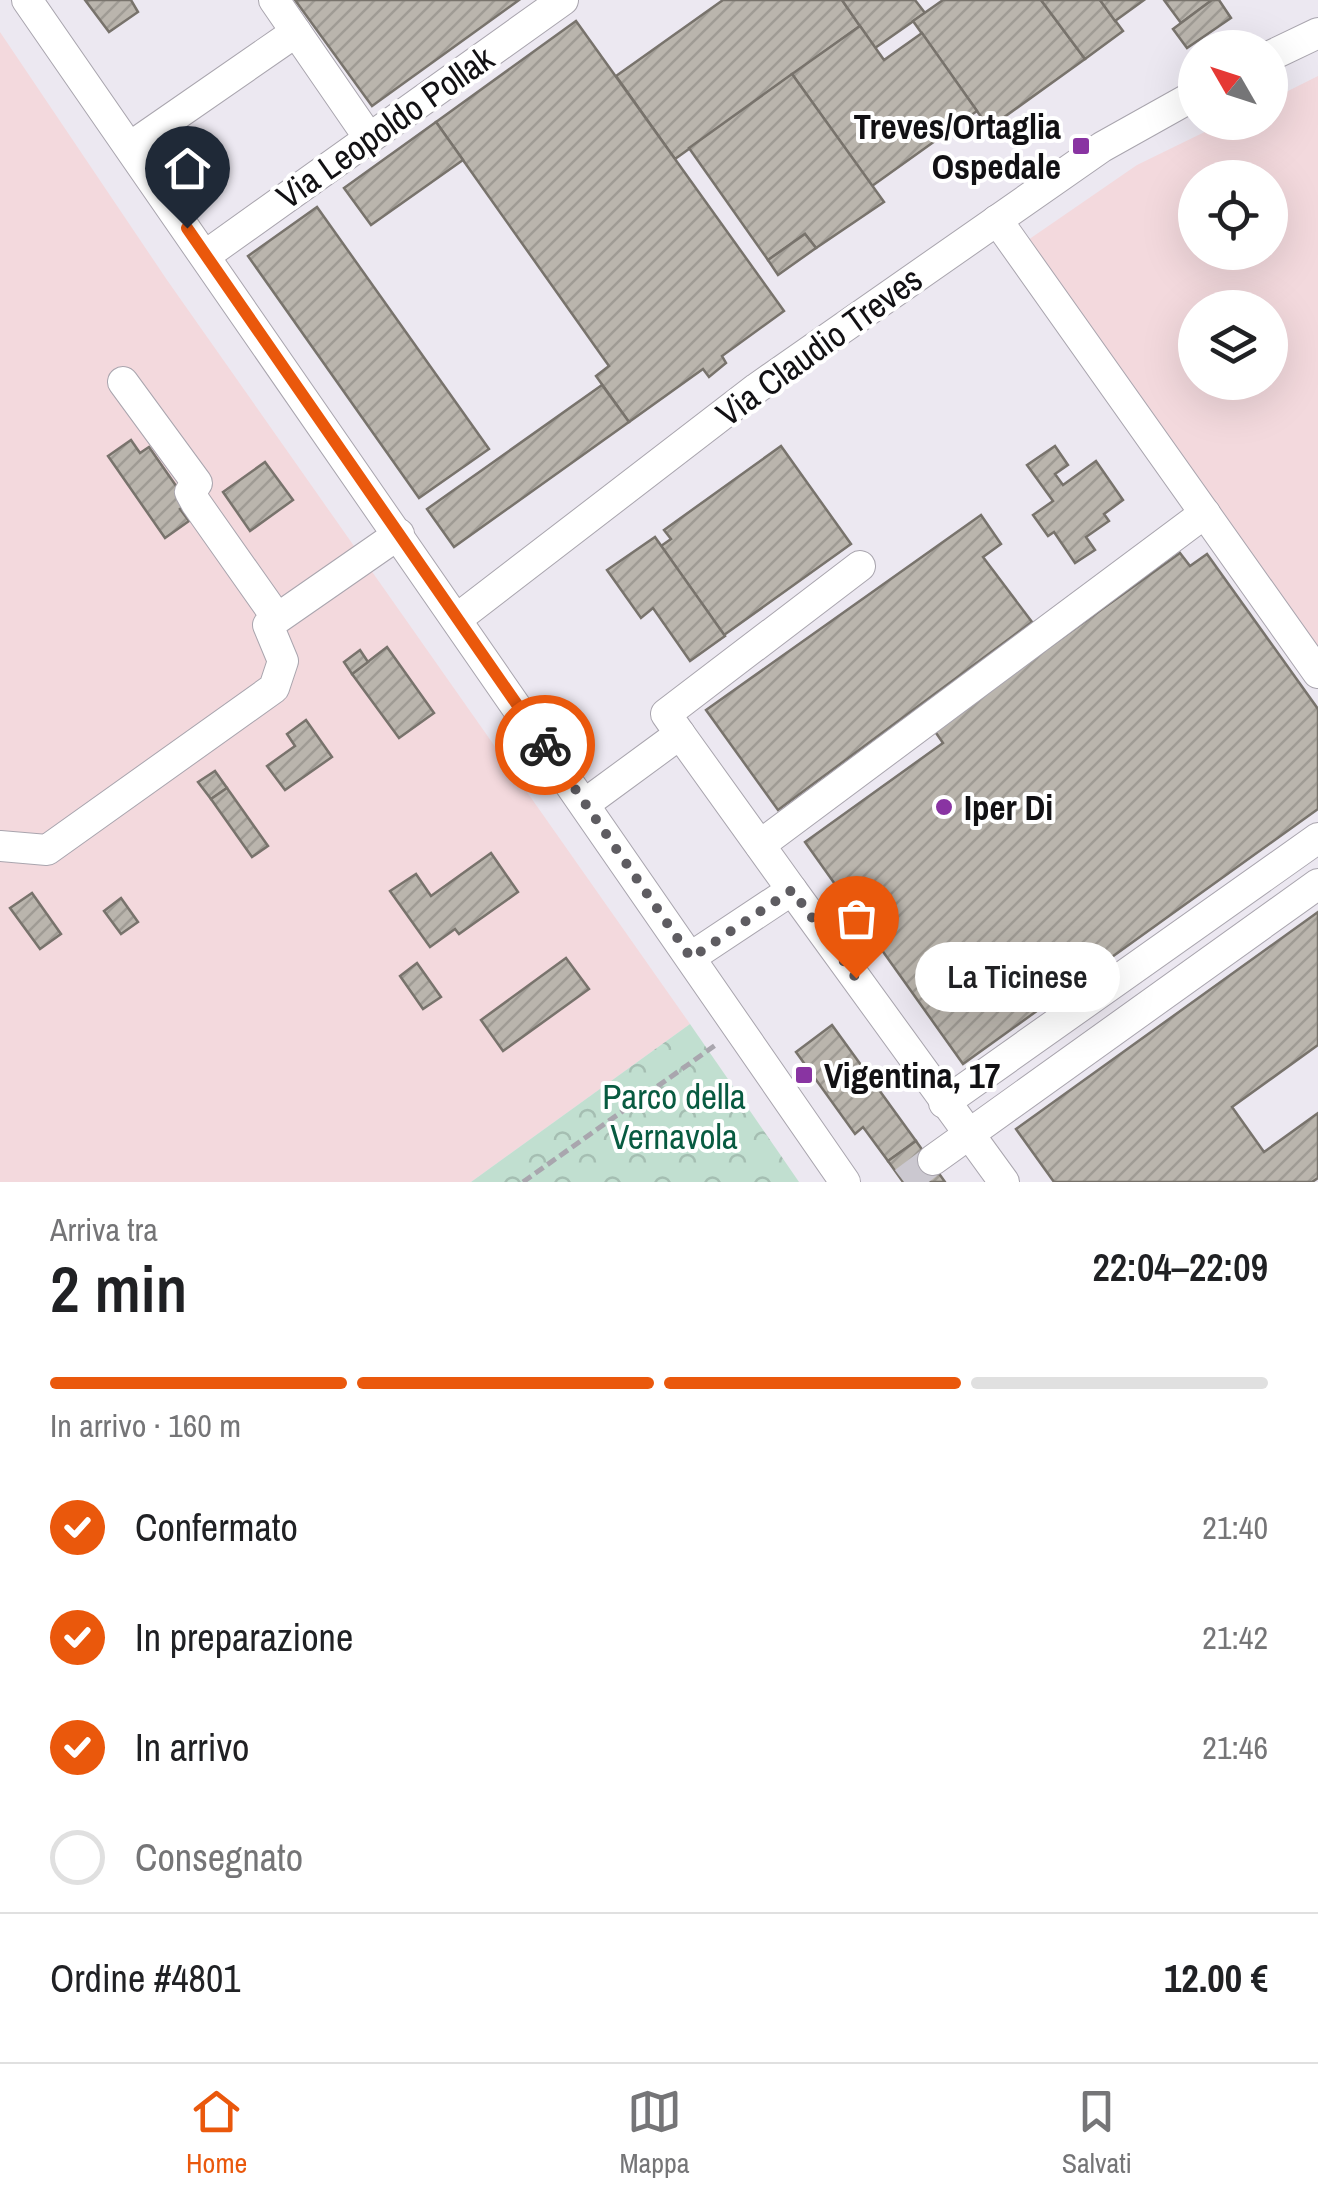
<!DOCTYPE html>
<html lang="it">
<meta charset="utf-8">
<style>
:root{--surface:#fff;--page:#f6f6f6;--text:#202124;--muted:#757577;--line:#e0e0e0;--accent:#ea580c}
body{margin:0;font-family:"Archivo Narrow",sans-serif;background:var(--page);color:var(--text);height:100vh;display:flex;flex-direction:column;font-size:38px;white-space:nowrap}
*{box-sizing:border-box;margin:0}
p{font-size:32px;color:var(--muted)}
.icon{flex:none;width:55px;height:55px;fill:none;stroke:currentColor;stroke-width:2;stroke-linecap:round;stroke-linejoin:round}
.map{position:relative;height:1182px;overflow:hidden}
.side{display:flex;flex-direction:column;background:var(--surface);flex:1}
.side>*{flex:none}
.needle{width:65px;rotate:309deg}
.controls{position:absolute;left:1178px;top:30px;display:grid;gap:20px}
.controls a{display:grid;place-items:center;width:110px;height:110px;border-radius:50%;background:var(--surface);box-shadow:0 10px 40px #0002;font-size:50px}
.pin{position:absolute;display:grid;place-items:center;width:85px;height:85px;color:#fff;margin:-102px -42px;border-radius:50% 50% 50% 0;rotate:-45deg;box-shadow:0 0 10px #0007}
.pin .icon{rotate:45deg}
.courier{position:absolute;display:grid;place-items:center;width:100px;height:100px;margin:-50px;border:8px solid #ea580c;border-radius:50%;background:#fff;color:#222;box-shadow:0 2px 12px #0007}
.bubble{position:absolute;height:70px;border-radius:35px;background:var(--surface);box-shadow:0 10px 40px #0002;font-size:32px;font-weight:600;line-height:70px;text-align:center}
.summary em{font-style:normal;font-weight:600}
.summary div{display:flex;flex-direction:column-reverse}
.summary{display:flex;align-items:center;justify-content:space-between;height:170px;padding:0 50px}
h1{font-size:65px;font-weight:600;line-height:75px}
.bar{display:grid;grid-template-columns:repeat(4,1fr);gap:15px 10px;align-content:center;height:120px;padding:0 50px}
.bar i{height:12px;border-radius:8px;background:var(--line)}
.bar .current{background:var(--accent)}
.bar p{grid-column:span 4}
.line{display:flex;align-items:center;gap:25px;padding:0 50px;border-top:2px solid var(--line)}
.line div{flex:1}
ol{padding:0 50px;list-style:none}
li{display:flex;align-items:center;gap:30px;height:110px}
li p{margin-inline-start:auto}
li .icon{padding:10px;border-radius:50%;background:var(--accent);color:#fff;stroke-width:4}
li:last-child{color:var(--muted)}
li i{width:55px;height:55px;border:5px solid var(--line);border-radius:50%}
.tab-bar{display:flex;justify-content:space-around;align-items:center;height:140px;border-top:2px solid var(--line);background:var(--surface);font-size:28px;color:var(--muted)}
.tab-bar a{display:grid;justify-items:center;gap:5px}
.tab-bar .current{color:var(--accent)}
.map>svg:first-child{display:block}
</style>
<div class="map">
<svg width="1318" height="1182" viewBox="0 0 1318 1182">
<defs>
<pattern id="park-crowns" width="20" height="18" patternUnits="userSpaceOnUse" patternTransform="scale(2.5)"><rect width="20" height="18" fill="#c1dfd0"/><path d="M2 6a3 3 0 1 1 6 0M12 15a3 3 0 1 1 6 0" fill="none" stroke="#a5beb2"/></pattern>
<pattern id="building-hatch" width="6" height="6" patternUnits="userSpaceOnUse" patternTransform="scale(2.5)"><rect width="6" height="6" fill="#bab5ad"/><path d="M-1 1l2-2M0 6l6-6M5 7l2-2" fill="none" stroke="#9f9b94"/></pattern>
</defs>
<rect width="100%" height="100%" fill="#ece8f1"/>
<g fill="#f3d9dd" fill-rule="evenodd">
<polygon points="0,32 167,280 690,1024 471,1182 0,1182"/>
<path d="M 1318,76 L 1318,652 L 1028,240 L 1137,165 L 1223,123 L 1270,122 L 1270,100 ZM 1195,178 L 1270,178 L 1270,252 L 1195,252 ZM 1195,308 L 1270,308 L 1270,382 L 1195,382 Z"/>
</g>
<polygon fill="url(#park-crowns)" points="690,1024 799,1182 471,1182"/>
<g fill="url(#building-hatch)" stroke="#78736c" stroke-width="2.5">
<polygon points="85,0 131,0 138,12 109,32"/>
<polygon points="295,0 519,0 372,106"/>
<polygon points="723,0 842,0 860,26 675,159 616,76"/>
<polygon points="842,0 915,0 925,13 875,48"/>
<polygon points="943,0 1041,0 1085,59 989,128 913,21"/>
<polygon points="1041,0 1100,0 1123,31 1085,59"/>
<polygon points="1100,0 1144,0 1115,21"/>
<polygon points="1164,0 1212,0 1181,23"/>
<polygon points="1212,0 1219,0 1231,18 1187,48 1173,29"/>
<polygon points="576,21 784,311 722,356 726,363 709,377 703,369 629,422 596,376 609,366 436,122"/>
<polygon points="860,26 884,60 922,33 977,111 872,186 792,74"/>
<polygon points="792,74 884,202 816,248 805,234 768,260 689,148"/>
<polygon points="436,122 463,160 371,225 344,188"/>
<polygon points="317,207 489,449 419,498 248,256"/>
<polygon points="805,234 816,248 778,275 768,260"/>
<polygon points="602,385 629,422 454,547 427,509"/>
<polygon points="131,440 140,453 149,447 188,503 180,509 189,521 165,538 108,456"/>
<polygon points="781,446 851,544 724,635 661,546 671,539 664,530"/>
<polygon points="1055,446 1068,465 1055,474 1063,485 1096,461 1123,500 1104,514 1109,521 1086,537 1095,550 1075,563 1054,532 1048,536 1033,515 1053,501 1027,465"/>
<polygon points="265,462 293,500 250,531 223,492"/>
<polygon points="981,515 1001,544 983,557 1032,622 778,810 706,710"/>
<polygon points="655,537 725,636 690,661 653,608 641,618 607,570"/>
<polygon points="1180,553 1190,566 1207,554 1318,709 1318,809 963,1064 805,842 943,743 934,730"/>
<polygon points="387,647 434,713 399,738 352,674"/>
<polygon points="360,650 368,662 352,674 344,662"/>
<polygon points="306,720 332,757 285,790 267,766 295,746 287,734"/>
<polygon points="215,771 227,788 211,799 198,782"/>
<polygon points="227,788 268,846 252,857 211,799"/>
<polygon points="491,853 518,892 459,934 455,929 430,947 390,891 416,874 431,896"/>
<polygon points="32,893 61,934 40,949 10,908"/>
<polygon points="121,898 138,922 121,934 104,911"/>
<polygon points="1318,912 1318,1045 1232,1107 1264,1152 1318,1113 1318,1178 1312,1182 1054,1182 1016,1129"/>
<polygon points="566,958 589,989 503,1051 481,1020"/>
<polygon points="417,963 441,997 423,1009 400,976"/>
<polygon points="832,1025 916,1141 888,1161 863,1127 855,1134 796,1052"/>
<polygon points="916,1141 945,1182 903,1182 888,1161"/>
</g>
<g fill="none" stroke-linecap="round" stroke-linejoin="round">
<polyline stroke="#cbc8d0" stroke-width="30" stroke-dasharray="30 15" stroke-linecap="butt" points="904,1182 933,1160"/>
<defs>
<g id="minor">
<polyline points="27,0 845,1182"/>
<polyline points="274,0 369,138"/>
<polyline points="1270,56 1318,33"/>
<polyline points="130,147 296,32"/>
<polyline points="997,220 1318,673"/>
<polyline points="206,255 563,0"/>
<polyline points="123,382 197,483 190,492 196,503 277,618"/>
<polyline points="458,618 757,388 1102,147 1195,95"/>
<polyline points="680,734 666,714 860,566"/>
<polyline points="586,803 680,734 792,890"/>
<polyline points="760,845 1205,513"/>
<polyline points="0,846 47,850 274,688 283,661 268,625 399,534"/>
<polyline points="691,957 792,890 1004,1182"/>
<polyline points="944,1103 1318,838"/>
<polyline points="933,1160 1318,884"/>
</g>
</defs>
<use href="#minor" stroke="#a9a5ae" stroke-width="32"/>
<polyline stroke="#a9a6ae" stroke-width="5" stroke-dasharray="10 5" stroke-linecap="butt" points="523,1182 717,1044"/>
<use href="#minor" stroke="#fff" stroke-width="30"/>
</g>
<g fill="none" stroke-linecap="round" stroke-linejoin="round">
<polyline stroke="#5e5c61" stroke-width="10" stroke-dasharray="0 18" points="545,745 691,958 792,890 856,978"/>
<polyline stroke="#ea580c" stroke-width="12" points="187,228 545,745"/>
</g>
<g fill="#8934a2" stroke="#fff" stroke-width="4">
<rect x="1071" y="136" width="20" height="20" rx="5"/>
<circle cx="944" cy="807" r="10"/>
<rect x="794" y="1065" width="20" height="20" rx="5"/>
</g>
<g text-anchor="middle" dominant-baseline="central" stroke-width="8" stroke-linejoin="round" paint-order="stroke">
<g font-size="35" font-weight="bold" fill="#121114" stroke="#fff" text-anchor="start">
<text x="1061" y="126" text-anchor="end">Treves/Ortaglia<tspan x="1061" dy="40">Ospedale</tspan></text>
<text x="964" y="807">Iper Di</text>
<text x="824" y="1075">Vigentina, 17</text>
</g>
<g font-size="35" fill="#121114" stroke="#fff">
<text transform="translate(385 127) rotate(-35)">Via Leopoldo Pollak</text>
<text transform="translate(819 346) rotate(-36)">Via Claudio Treves</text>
</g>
<g font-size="35" fill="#085b41" stroke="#fff">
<text x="674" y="1096">Parco della<tspan x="674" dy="40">Vernavola</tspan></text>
</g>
</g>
</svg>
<div class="controls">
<a><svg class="needle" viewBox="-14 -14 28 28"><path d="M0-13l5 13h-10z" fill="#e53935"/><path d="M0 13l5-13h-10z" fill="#757577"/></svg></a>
<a><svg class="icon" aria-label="locate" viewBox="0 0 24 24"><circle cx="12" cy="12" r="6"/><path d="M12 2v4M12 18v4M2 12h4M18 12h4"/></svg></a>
<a><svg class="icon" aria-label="layers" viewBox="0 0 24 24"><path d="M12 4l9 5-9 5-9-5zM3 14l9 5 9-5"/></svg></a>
</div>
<div class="pin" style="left:856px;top:978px;background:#ea580c"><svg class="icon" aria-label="bag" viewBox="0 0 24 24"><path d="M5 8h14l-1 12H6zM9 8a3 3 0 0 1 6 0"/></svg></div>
<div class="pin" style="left:187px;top:228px;background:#1f2937"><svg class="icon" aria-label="home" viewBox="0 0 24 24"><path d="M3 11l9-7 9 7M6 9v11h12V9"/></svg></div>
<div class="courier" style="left:545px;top:745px"><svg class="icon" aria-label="bike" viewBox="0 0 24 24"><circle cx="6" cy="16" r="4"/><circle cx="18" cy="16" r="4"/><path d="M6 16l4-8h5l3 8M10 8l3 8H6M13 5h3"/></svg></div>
<div class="bubble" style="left:915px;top:942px;width:205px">La Ticinese</div>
</div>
<section class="side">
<div class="summary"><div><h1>2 min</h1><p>Arriva tra</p></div><em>22:04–22:09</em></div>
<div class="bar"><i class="current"></i><i class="current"></i><i class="current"></i><i></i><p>In arrivo · 160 m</p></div>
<ol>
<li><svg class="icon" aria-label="check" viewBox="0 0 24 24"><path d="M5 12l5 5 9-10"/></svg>Confermato<p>21:40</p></li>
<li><svg class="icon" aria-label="check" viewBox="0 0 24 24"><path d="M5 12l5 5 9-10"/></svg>In preparazione<p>21:42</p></li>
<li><svg class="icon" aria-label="check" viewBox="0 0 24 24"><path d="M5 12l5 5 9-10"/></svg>In arrivo<p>21:46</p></li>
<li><i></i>Consegnato</li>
</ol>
<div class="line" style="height:130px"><div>Ordine #4801</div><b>12.00 €</b></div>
</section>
<nav class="tab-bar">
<a class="current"><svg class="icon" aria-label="home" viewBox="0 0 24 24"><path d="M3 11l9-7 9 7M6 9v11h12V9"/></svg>Home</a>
<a><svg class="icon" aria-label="map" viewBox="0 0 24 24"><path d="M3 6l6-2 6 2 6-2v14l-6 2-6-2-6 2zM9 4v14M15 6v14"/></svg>Mappa</a>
<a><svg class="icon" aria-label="saved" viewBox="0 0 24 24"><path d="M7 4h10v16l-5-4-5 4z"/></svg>Salvati</a>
</nav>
